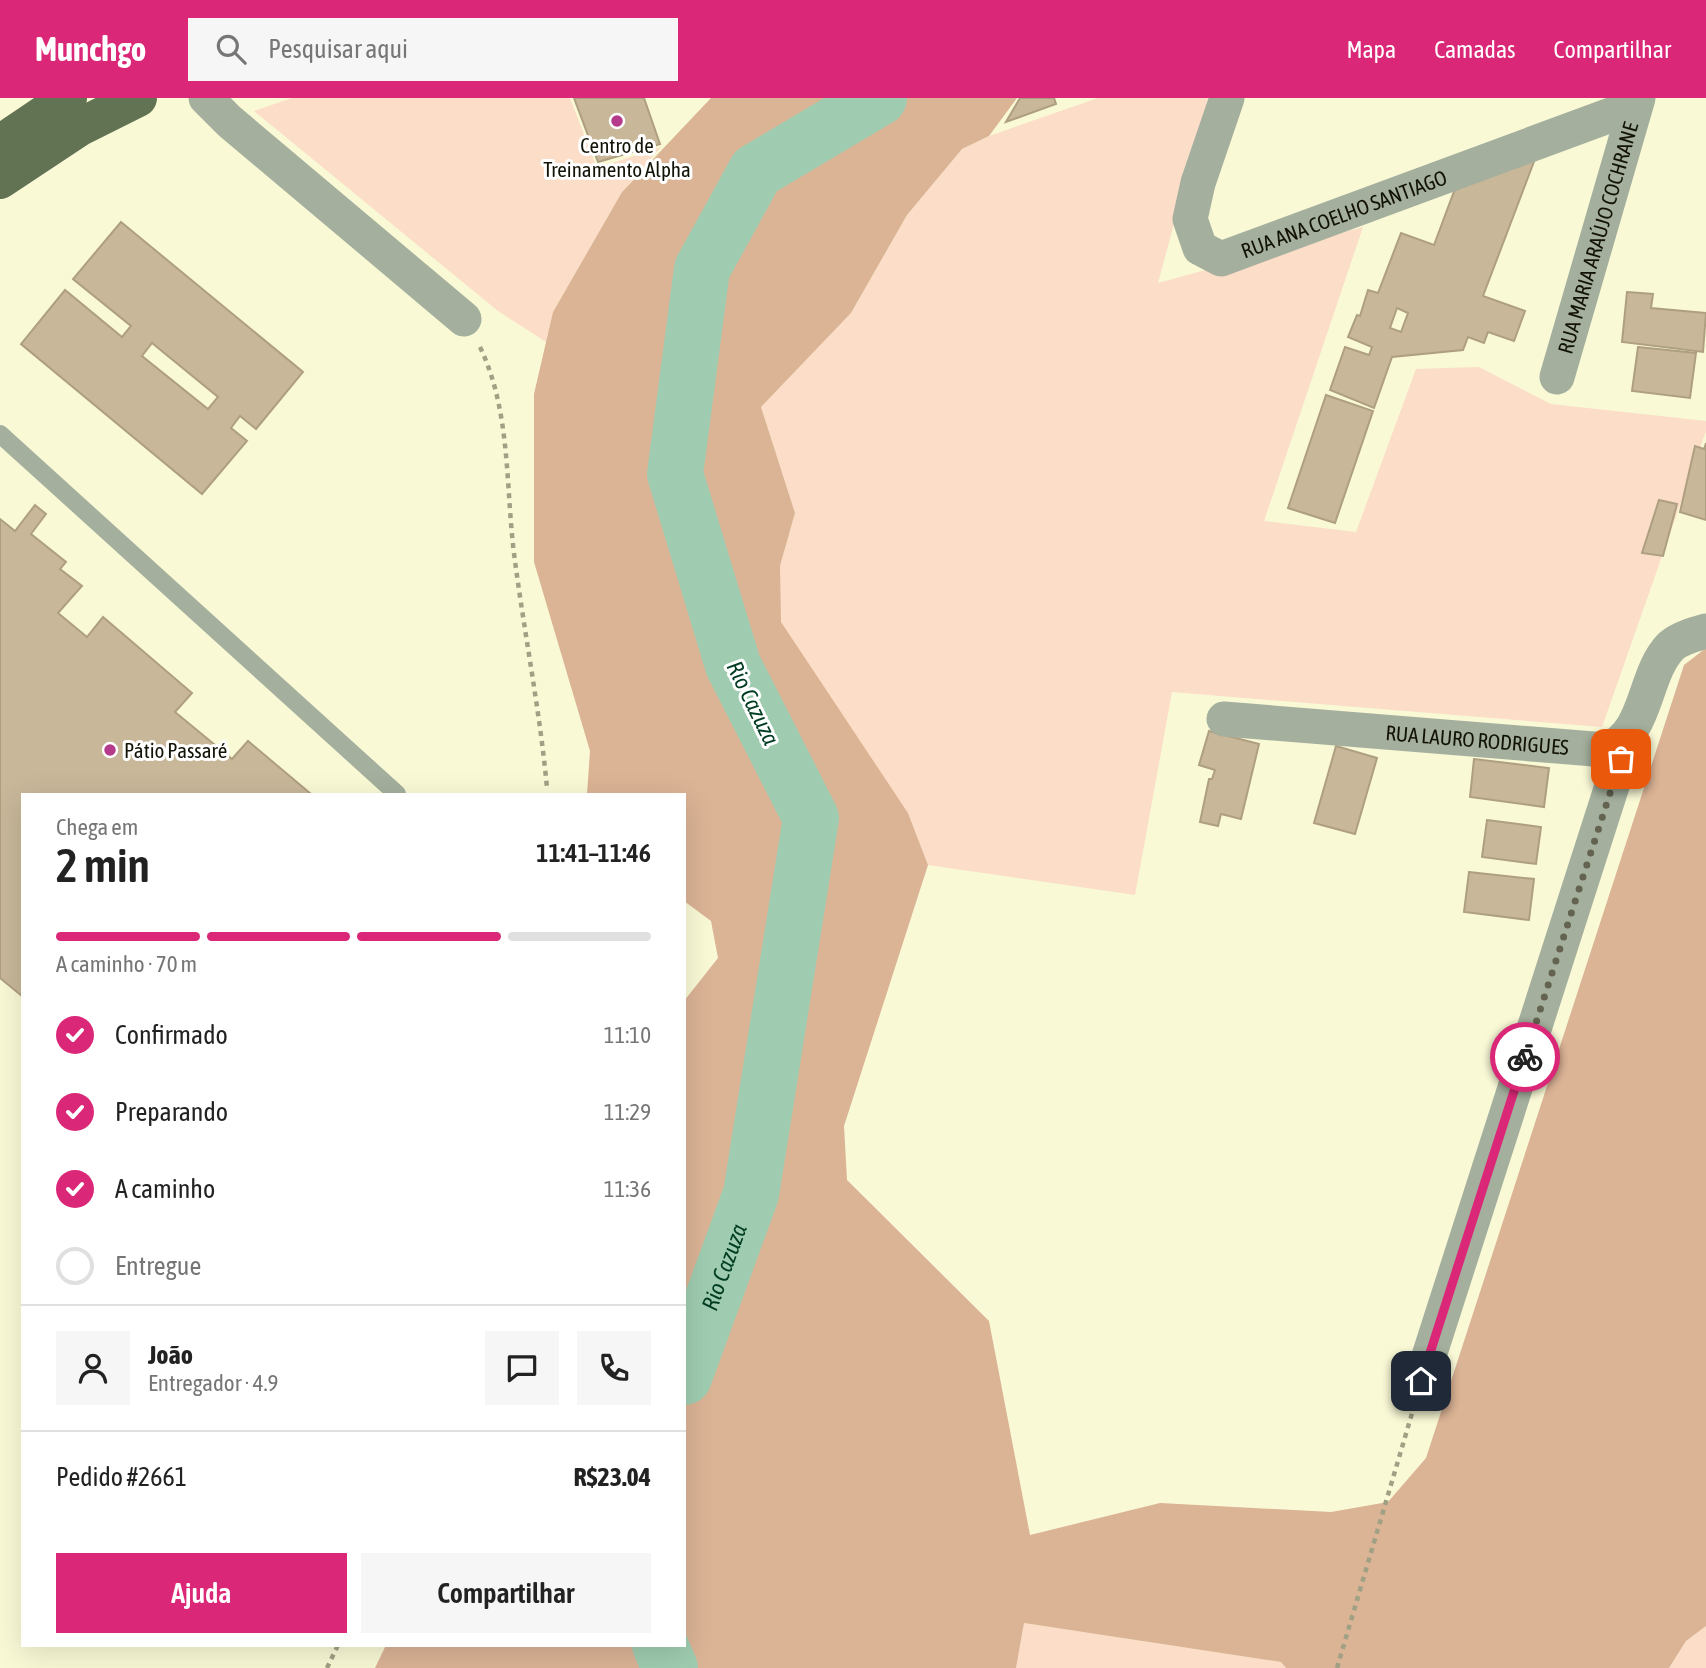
<!DOCTYPE html>
<html lang="pt">
<meta charset="utf-8">
<style>
:root{--surface:#fff;--page:#f6f6f6;--text:#222;--muted:#767676;--line:#e0e0e0;--accent:#db2777}
body{margin:0;font-family:"Asap Condensed",sans-serif;background:var(--page);color:var(--text);height:100vh;display:flex;flex-direction:column;font-size:26px;white-space:nowrap}
*{box-sizing:border-box;margin:0}
p{font-size:23px;color:var(--muted)}
.icon{flex:none;width:38px;height:38px;fill:none;stroke:currentColor;stroke-width:2;stroke-linecap:round;stroke-linejoin:round}
.map{position:relative;flex:1;overflow:hidden}
.side{position:absolute;left:21px;top:695px;width:665px;height:854px;display:flex;flex-direction:column;background:var(--surface);border-radius:0px;box-shadow:0 7px 28px #0002}
.side>*{flex:none}
.pin{position:absolute;display:grid;place-items:center;width:60px;height:60px;color:#fff;margin:-30px;border-radius:14px;box-shadow:0 4px 10px #0006}
.courier{position:absolute;display:grid;place-items:center;width:70px;height:70px;margin:-35px;border:5px solid #db2777;border-radius:50%;background:#fff;color:#222;box-shadow:0 2px 9px #0007}
.head em{font-style:normal;font-weight:600}
.head div{display:flex;flex-direction:column-reverse}
.head{display:flex;align-items:center;justify-content:space-between;height:119px;padding:0 35px}
h1{font-size:46px;font-weight:600;line-height:52px}
.bar{display:grid;grid-template-columns:repeat(4,1fr);gap:10px 7px;align-content:center;height:84px;padding:0 35px}
.bar i{height:9px;border-radius:5px;background:var(--line)}
.bar .active{background:var(--accent)}
.bar p{grid-column:span 4}
.line{display:flex;align-items:center;gap:18px;padding:0 35px;border-top:2px solid var(--line)}
.line div{flex:1}
.round{display:grid;place-items:center;flex:none;width:74px;height:74px;border-radius:0px;background:var(--page)}
ol{padding:0 35px;list-style:none}
li{display:flex;align-items:center;gap:21px;height:77px}
li p{margin-inline-start:auto}
li .icon{padding:7px;border-radius:50%;background:var(--accent);color:#fff;stroke-width:4}
li:last-child{color:var(--muted)}
li i{width:38px;height:38px;border:4px solid var(--line);border-radius:50%}
.action{display:flex;gap:14px;margin-top:auto;padding:14px 35px}
.action a{flex:1;height:80px;border-radius:0px;background:var(--accent);color:#fff;font-size:28px;font-weight:600;line-height:80px;text-align:center}
.action a+a{background:var(--page);color:var(--text)}
header{display:flex;align-items:center;gap:42px;box-sizing:border-box;height:98px;padding:0 35px;background:var(--accent);color:#fff}
header strong{font-size:33px}
nav{display:flex;gap:38px;margin-inline-start:auto;font-size:24px}
.search{width:490px;height:63px;background:var(--page);display:flex;align-items:center;gap:18px;box-sizing:border-box;padding:0 24px;border-radius:0px;color:var(--muted);font-size:26px}
.map>svg:first-child{display:block}
</style>
<header>
<strong>Munchgo</strong>
<div class="search"><svg class="icon" aria-label="search" viewBox="0 0 24 24"><circle cx="10" cy="10" r="6"/><path d="M15 15l6 6"/></svg>Pesquisar aqui</div>
<nav><a>Mapa</a><a>Camadas</a><a>Compartilhar</a></nav>
</header>
<div class="map">
<svg width="1706" height="1570" viewBox="0 0 1706 1570">
<rect width="100%" height="100%" fill="#f9f9d6"/>
<g fill="#fbddc8">
<polygon points="292,0 570,0 597,70 661,49 622,94 553,214 546,244 498,213 254,13"/>
<polygon points="1098,0 1208,0 1158,185 1363,129 1264,423 1356,434 1416,271 1479,269 1551,306 1706,323 1706,333 1602,629 1172,594 1135,797 928,767 908,715 780,524 780,468 795,415 761,309 851,215 907,117 962,51 989,38"/>
<polygon points="1024,1525 1281,1564 1286,1570 1016,1570"/>
<polygon points="1706,1528 1706,1570 1669,1570 1686,1543"/>
</g>
<polygon fill="#dbb395" points="711,0 1017,0 989,38 962,51 907,117 851,215 761,309 795,415 780,468 781,524 908,715 928,767 844,1028 847,1082 989,1223 1030,1437 1160,1405 1331,1414 1388,1404 1426,1360 1684,567 1706,550 1706,1528 1686,1543 1669,1570 1286,1570 1281,1564 1024,1525 1016,1570 375,1570 386,1547 684,1547 684,903 718,860 711,823 684,803 684,696 587,696 590,653 534,464 534,296 553,214 622,94"/>
<g fill="none" stroke-linecap="round" stroke-linejoin="round">
<g stroke="#9fccb0" stroke-width="56">
<path id="s1" d="M 684,1279 L 751,1096 L 811,720 L 733,567 L 675,376 L 702,171 L 756,73 L 879,0"/>
<polyline points="660,1547 670,1570"/>
</g>
</g>
<g fill="#c8b799" stroke="#af9f81" stroke-width="2" fill-rule="evenodd">
<polygon points="574,0 644,0 660,46 598,64"/>
<polygon points="1020,0 1054,0 1056,6 1006,24"/>
<path d="M 1535,61 L 1483,198 L 1525,213 L 1514,243 L 1488,234 L 1484,245 L 1468,239 L 1463,252 L 1392,259 L 1374,310 L 1330,292 L 1345,249 L 1369,257 L 1372,249 L 1348,239 L 1357,217 L 1360,218 L 1368,192 L 1378,195 L 1401,135 L 1434,147 L 1456,88 ZM 1397,210 L 1408,215 L 1401,234 L 1390,230 Z"/>
<path d="M 121,124 L 303,274 L 256,331 L 240,318 L 231,330 L 247,343 L 202,396 L 21,246 L 65,192 L 122,239 L 131,228 L 73,181 ZM 152,245 L 218,299 L 208,311 L 142,258 Z"/>
<polygon points="1627,194 1653,196 1651,210 1706,215 1703,254 1622,244"/>
<polygon points="1638,249 1696,255 1690,300 1632,293"/>
<polygon points="1326,297 1373,313 1335,425 1288,410"/>
<polygon points="1706,345 1706,422 1680,414 1695,348 1704,351"/>
<polygon points="1659,402 1677,406 1663,458 1642,455"/>
<polygon points="35,407 46,416 31,436 66,464 60,471 82,488 58,515 87,539 103,519 192,595 175,614 232,661 248,643 311,696 23,696 23,899 0,880 0,421 15,433"/>
<polygon points="1209,633 1259,646 1241,721 1221,716 1218,728 1200,724 1209,681 1212,681 1215,672 1199,667"/>
<polygon points="1336,648 1377,660 1355,736 1314,725"/>
<polygon points="1474,661 1549,670 1544,709 1470,699"/>
<polygon points="1487,722 1541,729 1536,766 1482,759"/>
<polygon points="1469,774 1534,781 1529,822 1464,814"/>
</g>
<g fill="none" stroke-linecap="round" stroke-linejoin="round">
<g stroke="#a0a085" stroke-width="4.5" stroke-dasharray="5 5" stroke-linecap="butt">
<path d="M 480,249 C 512,316 505,392 515,463 C 525,539 540,614 547,690"/>
<polyline points="327,1570 338,1547"/>
<polyline points="1337,1570 1413,1312"/>
</g>
<polyline stroke="#a4af9d" stroke-width="18" points="0,336 397,696"/>
<g stroke="#a4af9d" stroke-width="35">
<polyline points="206,0 229,23 464,221"/>
<path id="s2" d="M 1227,0 L 1198,85 L 1190,121 L 1200,150 L 1221,161 L 1635,8"/>
<path id="s3" d="M 1557,279 L 1638,0"/>
<path id="s4" d="M 1224,621 L 1606,652 C 1649,635 1642,578 1671,548 C 1680,540 1695,536 1706,533"/>
<polyline points="1421,1283 1629,635"/>
</g>
<g stroke="#617353" stroke-width="38">
<polyline points="0,46 68,0"/>
<polyline points="0,82 80,29 138,0"/>
</g>
</g>
<g fill="none" stroke-linecap="round" stroke-linejoin="round">
<polyline stroke="#63634f" stroke-width="7" stroke-dasharray="0 12.6" points="1525,959 1621,661"/>
<polyline stroke="#db2777" stroke-width="9" points="1421,1283 1525,959"/>
</g>
<g fill="#b53a8c" stroke="#fff" stroke-width="2.5">
<circle cx="617" cy="23" r="7"/>
<circle cx="110" cy="652" r="7"/>
</g>
<g text-anchor="middle" dominant-baseline="central" stroke-width="6" stroke-linejoin="round" paint-order="stroke">
<g font-size="21" fill="#121206" stroke="#fff">
<text x="617" y="47">Centro de<tspan x="617" dy="24">Treinamento Alpha</tspan></text>
<text x="124" y="652" text-anchor="start">Pátio Passaré</text>
</g>
<g font-size="21" fill="#121206" stroke="#fff">
<text stroke="none"><textPath href="#s2" startOffset="312">RUA ANA COELHO SANTIAGO</textPath></text>
<text stroke="none"><textPath href="#s3" startOffset="145">RUA MARIA ARAÚJO COCHRANE</textPath></text>
<text stroke="none"><textPath href="#s4" startOffset="254">RUA LAURO RODRIGUES</textPath></text>
</g>
<g font-size="23" font-style="italic" fill="#013d22" stroke="#fff">
<text transform="translate(753 605) rotate(64)">Rio Cazuza</text>
<text stroke="none"><textPath href="#s1" startOffset="117">Rio Cazuza</textPath></text>
</g>
</g>
</svg>
<div class="pin" style="left:1621px;top:661px;background:#ea580c"><svg class="icon" aria-label="bag" viewBox="0 0 24 24"><path d="M5 8h14l-1 12H6zM9 8a3 3 0 0 1 6 0"/></svg></div>
<div class="pin" style="left:1421px;top:1283px;background:#1f2937"><svg class="icon" aria-label="home" viewBox="0 0 24 24"><path d="M3 11l9-7 9 7M6 9v11h12V9"/></svg></div>
<div class="courier" style="left:1525px;top:959px"><svg class="icon" aria-label="bike" viewBox="0 0 24 24"><circle cx="6" cy="16" r="4"/><circle cx="18" cy="16" r="4"/><path d="M6 16l4-8h5l3 8M10 8l3 8H6M13 5h3"/></svg></div>
<section class="side">
<div class="head"><div><h1>2 min</h1><p>Chega em</p></div><em>11:41–11:46</em></div>
<div class="bar"><i class="active"></i><i class="active"></i><i class="active"></i><i></i><p>A caminho · 70 m</p></div>
<ol>
<li><svg class="icon" aria-label="check" viewBox="0 0 24 24"><path d="M5 12l5 5 9-10"/></svg>Confirmado<p>11:10</p></li>
<li><svg class="icon" aria-label="check" viewBox="0 0 24 24"><path d="M5 12l5 5 9-10"/></svg>Preparando<p>11:29</p></li>
<li><svg class="icon" aria-label="check" viewBox="0 0 24 24"><path d="M5 12l5 5 9-10"/></svg>A caminho<p>11:36</p></li>
<li><i></i>Entregue</li>
</ol>
<div class="line" style="height:126px"><a class="round"><svg class="icon" aria-label="person" viewBox="0 0 24 24"><circle cx="12" cy="8" r="4"/><path d="M4 21q1-7 8-7t8 7"/></svg></a><div><b>João</b><p>Entregador · 4.9</p></div><a class="round"><svg class="icon" aria-label="chat" viewBox="0 0 24 24"><path d="M4 5h16v11H9l-5 4z"/></svg></a><a class="round"><svg class="icon" aria-label="phone" viewBox="0 0 24 24"><path d="M5 4h4l2 5-3 2q2 4 5 5l2-3 5 2v4C11 20 4 13 5 4z"/></svg></a></div>
<div class="line" style="height:91px"><div>Pedido #2661</div><b>R$23.04</b></div>
<div class="action"><a>Ajuda</a><a>Compartilhar</a></div>
</section>
</div>
